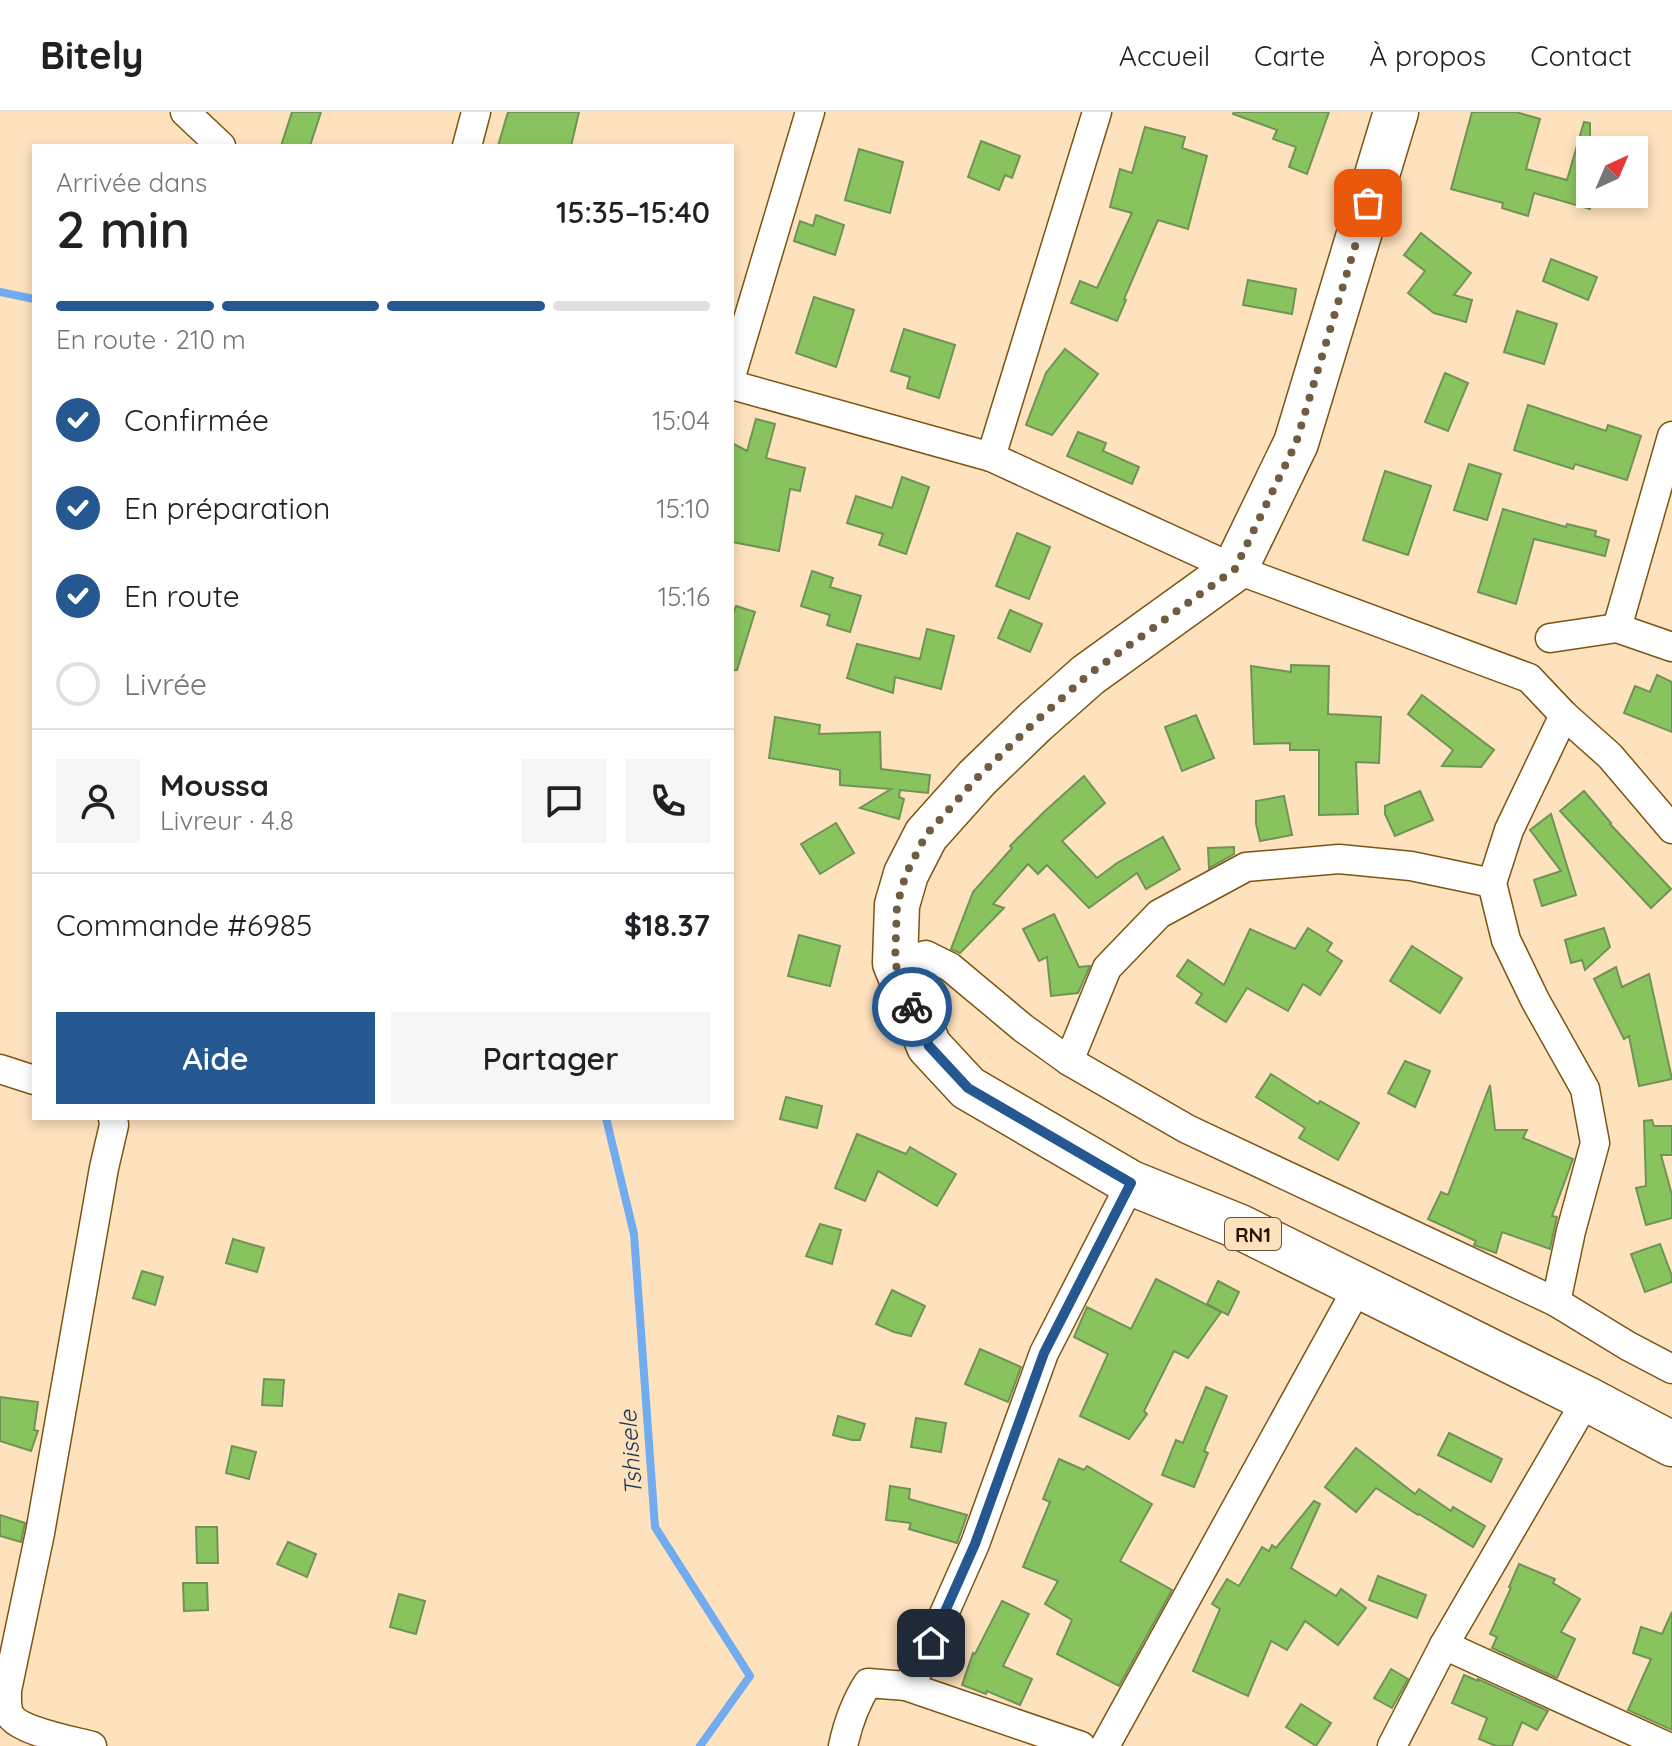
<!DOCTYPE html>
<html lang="fr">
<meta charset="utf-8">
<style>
:root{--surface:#fff;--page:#f6f6f6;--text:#202124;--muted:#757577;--line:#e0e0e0;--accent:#255790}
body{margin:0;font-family:Quicksand,sans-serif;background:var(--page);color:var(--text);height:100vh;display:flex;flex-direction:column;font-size:30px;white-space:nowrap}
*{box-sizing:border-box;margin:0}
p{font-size:26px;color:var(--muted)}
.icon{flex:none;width:44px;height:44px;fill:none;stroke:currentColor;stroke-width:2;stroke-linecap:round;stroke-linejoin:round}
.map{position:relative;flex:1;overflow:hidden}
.details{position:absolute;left:32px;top:32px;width:702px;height:976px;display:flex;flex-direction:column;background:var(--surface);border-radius:0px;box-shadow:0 4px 12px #0003}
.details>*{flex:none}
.needle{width:52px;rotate:44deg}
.buttons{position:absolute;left:1576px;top:24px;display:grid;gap:16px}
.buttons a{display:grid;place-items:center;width:72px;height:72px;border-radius:0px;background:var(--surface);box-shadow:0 4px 12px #0003;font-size:40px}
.pin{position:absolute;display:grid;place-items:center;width:68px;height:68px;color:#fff;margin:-34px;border-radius:16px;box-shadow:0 4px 12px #0006}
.courier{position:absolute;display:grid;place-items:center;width:80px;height:80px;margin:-40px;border:6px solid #255790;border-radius:50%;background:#fff;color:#222;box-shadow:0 2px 10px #0007}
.head em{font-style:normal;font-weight:600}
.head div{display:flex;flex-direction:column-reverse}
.head{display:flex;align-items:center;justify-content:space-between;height:136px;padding:0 24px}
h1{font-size:52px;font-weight:600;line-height:60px}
.bar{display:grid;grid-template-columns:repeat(4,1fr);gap:12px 8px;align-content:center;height:96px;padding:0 24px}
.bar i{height:10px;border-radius:6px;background:var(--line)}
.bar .selected{background:var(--accent)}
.bar p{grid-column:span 4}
.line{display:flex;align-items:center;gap:20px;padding:0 24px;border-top:2px solid var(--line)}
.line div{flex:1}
.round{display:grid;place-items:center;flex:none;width:84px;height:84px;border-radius:0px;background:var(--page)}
ol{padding:0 24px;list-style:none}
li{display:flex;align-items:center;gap:24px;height:88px}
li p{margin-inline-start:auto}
li .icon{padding:8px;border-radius:50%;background:var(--accent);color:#fff;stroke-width:4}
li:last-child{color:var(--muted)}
li i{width:44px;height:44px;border:4px solid var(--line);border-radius:50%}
.button{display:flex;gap:16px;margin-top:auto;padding:16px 24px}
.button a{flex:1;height:92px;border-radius:0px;background:var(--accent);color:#fff;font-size:32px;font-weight:600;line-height:92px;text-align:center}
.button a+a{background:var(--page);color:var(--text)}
header{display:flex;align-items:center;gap:48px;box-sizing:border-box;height:112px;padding:0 40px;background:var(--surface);border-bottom:2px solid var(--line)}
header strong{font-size:38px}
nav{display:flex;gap:44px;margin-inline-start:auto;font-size:28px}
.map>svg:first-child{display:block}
</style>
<header>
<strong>Bitely</strong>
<nav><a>Accueil</a><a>Carte</a><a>À propos</a><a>Contact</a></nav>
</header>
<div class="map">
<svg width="1672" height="1634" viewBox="0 0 1672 1634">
<rect width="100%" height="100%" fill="#fee1bd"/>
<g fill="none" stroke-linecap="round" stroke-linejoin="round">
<g stroke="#71abf0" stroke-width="8">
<polyline points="0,180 34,187"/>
<polyline points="606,1006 634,1122 655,1415 750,1564 700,1634"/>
</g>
</g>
<g fill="#89c35d" stroke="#709357" stroke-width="2">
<polygon points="292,0 321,0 310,34 281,34"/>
<polygon points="508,0 579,0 571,34 498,34"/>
<polygon points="1234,0 1329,0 1307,62 1289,55 1296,35 1273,27 1277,18 1233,2"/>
<polygon points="1472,0 1516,0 1540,7 1526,57 1567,68 1584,10 1590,11 1590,97 1534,81 1528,104 1502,96 1503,91 1451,77"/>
<polygon points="1145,15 1185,25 1182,36 1207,44 1188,117 1158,108 1124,187 1126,188 1117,209 1071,191 1080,169 1097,176 1132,101 1110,95 1120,57 1132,61"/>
<polygon points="981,29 1020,44 1012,66 1005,63 999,78 968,65"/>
<polygon points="859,37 903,50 890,101 845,88"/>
<polygon points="816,103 844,113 835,143 794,129 800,109 813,114"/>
<polygon points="1421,121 1471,161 1454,183 1472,188 1466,210 1434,201 1408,181 1425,159 1404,143"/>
<polygon points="1551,147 1597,165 1588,188 1543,169"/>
<polygon points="1248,168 1296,177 1292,202 1243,193"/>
<polygon points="814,185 854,198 836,255 796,241"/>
<polygon points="1517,199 1557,212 1544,252 1504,240"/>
<polygon points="904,217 955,233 939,286 907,276 910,265 891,259"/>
<polygon points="1065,237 1098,262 1052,323 1026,313 1046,261"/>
<polygon points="1445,261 1468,271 1448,319 1425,310"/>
<polygon points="1528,293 1606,319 1608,313 1641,324 1627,368 1575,352 1573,357 1514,338"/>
<polygon points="756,307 775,312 766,346 805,356 800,379 790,377 779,439 732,430 732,331 747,339"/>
<polygon points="1078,320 1106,331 1103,339 1139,355 1132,372 1067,344"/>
<polygon points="1469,352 1501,362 1487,408 1454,398"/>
<polygon points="1385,359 1431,374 1408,443 1363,428"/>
<polygon points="902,365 929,375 906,442 879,433 883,422 847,411 856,384 892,396"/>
<polygon points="1503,397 1566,415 1567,412 1596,419 1595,424 1609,428 1605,444 1534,427 1516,492 1478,480"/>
<polygon points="1017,421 1050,435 1029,487 996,474"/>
<polygon points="812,459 833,466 830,475 861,484 850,520 827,513 830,503 801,494"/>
<polygon points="736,494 755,500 737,558 732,558 732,505"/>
<polygon points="1010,498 1042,512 1030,540 998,526"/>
<polygon points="927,517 954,524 941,577 895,565 893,581 847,566 857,532 920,547"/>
<polygon points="1291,553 1329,554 1328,602 1381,605 1379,651 1356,650 1358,702 1319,703 1319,638 1290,638 1290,631 1254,632 1251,554 1291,560"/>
<polygon points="1657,563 1672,570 1672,620 1624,601 1635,574 1650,580"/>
<polygon points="1422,583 1494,638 1481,655 1442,654 1453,638 1408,602"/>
<polygon points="1196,603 1214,646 1182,659 1165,615"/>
<polygon points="775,605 820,613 819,622 880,620 881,657 930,663 928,681 900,678 899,685 904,687 899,707 860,696 891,677 840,673 840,658 769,646"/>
<polygon points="1084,664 1105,691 1062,729 1097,766 1117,751 1163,725 1180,757 1146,777 1137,761 1089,796 1047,753 1038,762 1028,752 993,792 1004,796 960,841 951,837 973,780 1012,736 1010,734 1044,700"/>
<polygon points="1420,679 1433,708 1395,724 1385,702 1385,694"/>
<polygon points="1584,679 1611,711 1610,712 1671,777 1651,796 1560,699"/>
<polygon points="1284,684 1292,723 1260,729 1256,712 1256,689"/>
<polygon points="1551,702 1576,783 1542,794 1534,768 1561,759 1530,718"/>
<polygon points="836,711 854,741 820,762 801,732"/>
<polygon points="1234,735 1234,742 1209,756 1208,736"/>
<polygon points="1054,802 1079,855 1090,854 1078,881 1051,884 1047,845 1039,849 1023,817"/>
<polygon points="1308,816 1332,831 1327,839 1342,849 1320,883 1303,872 1288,899 1247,876 1226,910 1196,891 1202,882 1177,864 1188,848 1224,873 1250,817 1295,837"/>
<polygon points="1604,816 1610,835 1585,858 1582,848 1571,851 1565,828"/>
<polygon points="799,823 840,834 830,874 788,864"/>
<polygon points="1412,834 1462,866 1440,901 1390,869"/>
<polygon points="1616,855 1622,875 1649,862 1672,967 1639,974 1629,924 1624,927 1594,867"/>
<polygon points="1405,949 1430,959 1415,995 1388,981"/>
<polygon points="1271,962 1318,992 1320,989 1359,1011 1338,1048 1299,1026 1305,1016 1256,985"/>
<polygon points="1490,973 1495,1018 1527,1018 1523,1026 1573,1047 1552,1104 1557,1105 1550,1137 1502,1120 1496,1141 1474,1133 1476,1129 1428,1107 1441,1080 1448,1083"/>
<polygon points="786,985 822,994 817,1016 780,1007"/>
<polygon points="1652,1008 1654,1014 1672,1014 1672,1043 1661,1043 1672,1083 1672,1106 1646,1113 1636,1076 1646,1074 1644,1009"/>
<polygon points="857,1022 906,1042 910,1035 956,1062 937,1094 878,1059 865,1089 835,1076"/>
<polygon points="820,1112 841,1118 832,1152 806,1144"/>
<polygon points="233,1127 264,1136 257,1160 226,1151"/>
<polygon points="1660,1132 1672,1164 1672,1170 1645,1180 1631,1142"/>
<polygon points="142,1159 163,1165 155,1193 133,1186"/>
<polygon points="1156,1167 1221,1200 1188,1246 1174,1239 1144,1299 1147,1302 1129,1327 1080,1304 1108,1242 1074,1225 1087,1195 1131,1217"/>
<polygon points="1218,1169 1239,1180 1228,1203 1207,1192"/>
<polygon points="892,1178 925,1194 911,1224 894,1220 876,1212"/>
<polygon points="980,1237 1021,1255 1008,1290 965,1272"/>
<polygon points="264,1267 284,1268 282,1294 262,1293"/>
<polygon points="1206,1275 1227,1284 1204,1339 1208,1341 1194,1375 1162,1363 1176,1328 1183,1331"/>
<polygon points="0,1285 38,1290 34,1318 38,1319 31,1339 0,1329"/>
<polygon points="838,1304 865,1312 860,1328 852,1328 833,1323"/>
<polygon points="916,1306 946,1311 941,1340 911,1335"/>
<polygon points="1449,1321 1502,1347 1491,1370 1438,1343"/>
<polygon points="232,1334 256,1340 249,1367 226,1361"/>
<polygon points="1356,1336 1415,1382 1419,1377 1451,1399 1453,1395 1485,1414 1473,1435 1419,1402 1418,1403 1376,1376 1356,1400 1325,1375"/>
<polygon points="1059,1347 1084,1358 1087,1354 1152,1392 1120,1449 1172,1478 1119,1574 1057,1542 1072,1508 1045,1492 1058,1469 1023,1455 1050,1390 1043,1387"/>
<polygon points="890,1374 910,1377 909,1387 967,1403 957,1431 909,1417 911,1411 886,1408"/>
<polygon points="1314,1389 1320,1392 1291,1456 1336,1484 1341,1477 1366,1496 1338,1533 1305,1509 1287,1538 1271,1529 1248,1584 1193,1559 1220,1497 1212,1492 1227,1467 1239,1474 1262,1435 1269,1439 1272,1433 1276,1436"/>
<polygon points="0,1403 25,1411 21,1430 0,1424"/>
<polygon points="196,1415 217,1415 218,1451 197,1451"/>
<polygon points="288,1430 316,1442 307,1465 277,1452"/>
<polygon points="1519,1452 1555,1467 1553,1471 1580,1487 1561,1520 1575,1527 1557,1566 1492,1536 1497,1525 1490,1522 1511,1476 1509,1475"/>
<polygon points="1378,1464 1426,1483 1417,1506 1369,1488"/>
<polygon points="183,1471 207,1471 208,1498 184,1499"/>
<polygon points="399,1482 425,1489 416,1522 390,1515"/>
<polygon points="1002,1489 1029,1502 1003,1554 1032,1567 1020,1593 987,1579 986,1582 962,1573 973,1541 975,1542"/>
<polygon points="1672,1500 1672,1618 1628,1598 1651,1547 1633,1541 1641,1515 1662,1522"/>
<polygon points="1391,1557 1408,1567 1392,1596 1374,1586"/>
<polygon points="1464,1563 1478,1569 1478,1567 1548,1599 1537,1618 1522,1610 1512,1634 1496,1634 1479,1627 1487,1606 1452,1591"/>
<polygon points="1301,1592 1331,1611 1316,1634 1286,1615"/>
</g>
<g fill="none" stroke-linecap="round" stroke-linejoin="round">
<defs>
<g id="minor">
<polyline points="185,0 221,34"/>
<polyline points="467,34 476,0"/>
<polyline points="732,261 810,0"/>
<polyline points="732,273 991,345 1235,457 1529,566 1564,603 1610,644 1672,717"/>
<polyline points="991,345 1097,0"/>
<polyline points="1617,516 1672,324"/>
<polyline points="1550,526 1617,516 1672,535"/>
<polyline points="895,851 926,843 950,855 1023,916 1069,949 1187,1017 1556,1190 1628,1234 1672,1257"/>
<polyline points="1069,949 1107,856 1159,802 1246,755 1339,747 1411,754 1492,771"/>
<polyline points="0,957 34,968"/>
<polyline points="1556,1190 1571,1119 1595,1031 1585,977 1535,888 1506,828 1492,771 1509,718 1564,603"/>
<polyline points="1444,1533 1666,1634"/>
<polyline points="906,1574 920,1556 975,1432 1044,1241 1131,1071"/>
<path d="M 92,1634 C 74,1629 19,1619 10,1603 C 6,1596 7,1587 7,1578 L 40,1421 L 104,1056 L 114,1013 L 113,1006"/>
<path d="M 843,1634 C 848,1611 855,1591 868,1571 L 906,1574 L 1081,1634"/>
<polyline points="1105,1634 1358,1175"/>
<polyline points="1392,1634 1444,1533 1587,1287"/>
</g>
<polyline id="trunk" points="1396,0 1296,331 1235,457 1088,563 1035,610 977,666 926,723 906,762 897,793 895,851 929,934 968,976 1131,1071 1240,1115 1587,1287 1672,1332"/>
</defs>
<use href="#minor" stroke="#7d5412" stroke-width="31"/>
<use href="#trunk" stroke="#7d5412" stroke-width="47"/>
<use href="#minor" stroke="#fff" stroke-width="28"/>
<use href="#trunk" stroke="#fff" stroke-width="44"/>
</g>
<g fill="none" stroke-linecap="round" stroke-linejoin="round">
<polyline stroke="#715c42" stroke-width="8" stroke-dasharray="0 14.4" points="912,895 895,851 897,793 906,762 926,723 977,666 1035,610 1088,563 1235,457 1296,331 1368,91"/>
<polyline stroke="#255790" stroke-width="10" points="912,895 929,934 968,976 1131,1071 1044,1241 975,1432 931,1531"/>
</g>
<g text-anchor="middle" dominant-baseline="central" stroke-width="8" stroke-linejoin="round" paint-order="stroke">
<rect fill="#fee1bd" stroke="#665239" stroke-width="2" x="1225" y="1106" width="56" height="32" rx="6"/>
<g font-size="20" font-weight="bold" fill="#251400">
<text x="1253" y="1122">RN1</text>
</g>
<g font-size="24" font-style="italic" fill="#173557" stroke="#fee1bd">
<text transform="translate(630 1341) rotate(-94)">Tshisele</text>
</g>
</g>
</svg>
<div class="buttons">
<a><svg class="needle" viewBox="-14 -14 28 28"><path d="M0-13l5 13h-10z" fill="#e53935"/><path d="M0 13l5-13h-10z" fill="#757577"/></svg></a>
</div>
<div class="pin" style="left:1368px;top:91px;background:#ea580c"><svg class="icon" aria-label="bag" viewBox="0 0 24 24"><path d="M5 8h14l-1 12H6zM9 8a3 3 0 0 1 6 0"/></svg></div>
<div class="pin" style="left:931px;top:1531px;background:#1f2937"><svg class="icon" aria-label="home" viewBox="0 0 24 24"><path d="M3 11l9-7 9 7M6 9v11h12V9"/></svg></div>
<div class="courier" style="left:912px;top:895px"><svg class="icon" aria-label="bike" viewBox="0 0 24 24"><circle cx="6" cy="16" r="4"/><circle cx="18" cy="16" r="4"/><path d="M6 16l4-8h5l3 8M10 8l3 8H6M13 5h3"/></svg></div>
<section class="details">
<div class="head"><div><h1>2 min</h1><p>Arrivée dans</p></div><em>15:35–15:40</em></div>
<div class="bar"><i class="selected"></i><i class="selected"></i><i class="selected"></i><i></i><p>En route · 210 m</p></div>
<ol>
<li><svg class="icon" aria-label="check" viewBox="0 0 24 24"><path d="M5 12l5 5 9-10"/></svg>Confirmée<p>15:04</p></li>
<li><svg class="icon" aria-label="check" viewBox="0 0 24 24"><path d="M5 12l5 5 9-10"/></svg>En préparation<p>15:10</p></li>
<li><svg class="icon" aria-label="check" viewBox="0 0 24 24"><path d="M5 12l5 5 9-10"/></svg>En route<p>15:16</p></li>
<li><i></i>Livrée</li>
</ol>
<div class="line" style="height:144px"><a class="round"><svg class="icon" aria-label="person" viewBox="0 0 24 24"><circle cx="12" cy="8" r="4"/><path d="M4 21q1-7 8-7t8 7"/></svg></a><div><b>Moussa</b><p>Livreur · 4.8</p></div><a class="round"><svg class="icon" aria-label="chat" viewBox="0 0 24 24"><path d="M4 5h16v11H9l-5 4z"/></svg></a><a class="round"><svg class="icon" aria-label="phone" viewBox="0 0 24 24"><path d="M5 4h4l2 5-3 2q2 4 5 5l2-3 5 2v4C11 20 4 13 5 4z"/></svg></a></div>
<div class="line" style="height:104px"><div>Commande #6985</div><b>$18.37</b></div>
<div class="button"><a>Aide</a><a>Partager</a></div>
</section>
</div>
